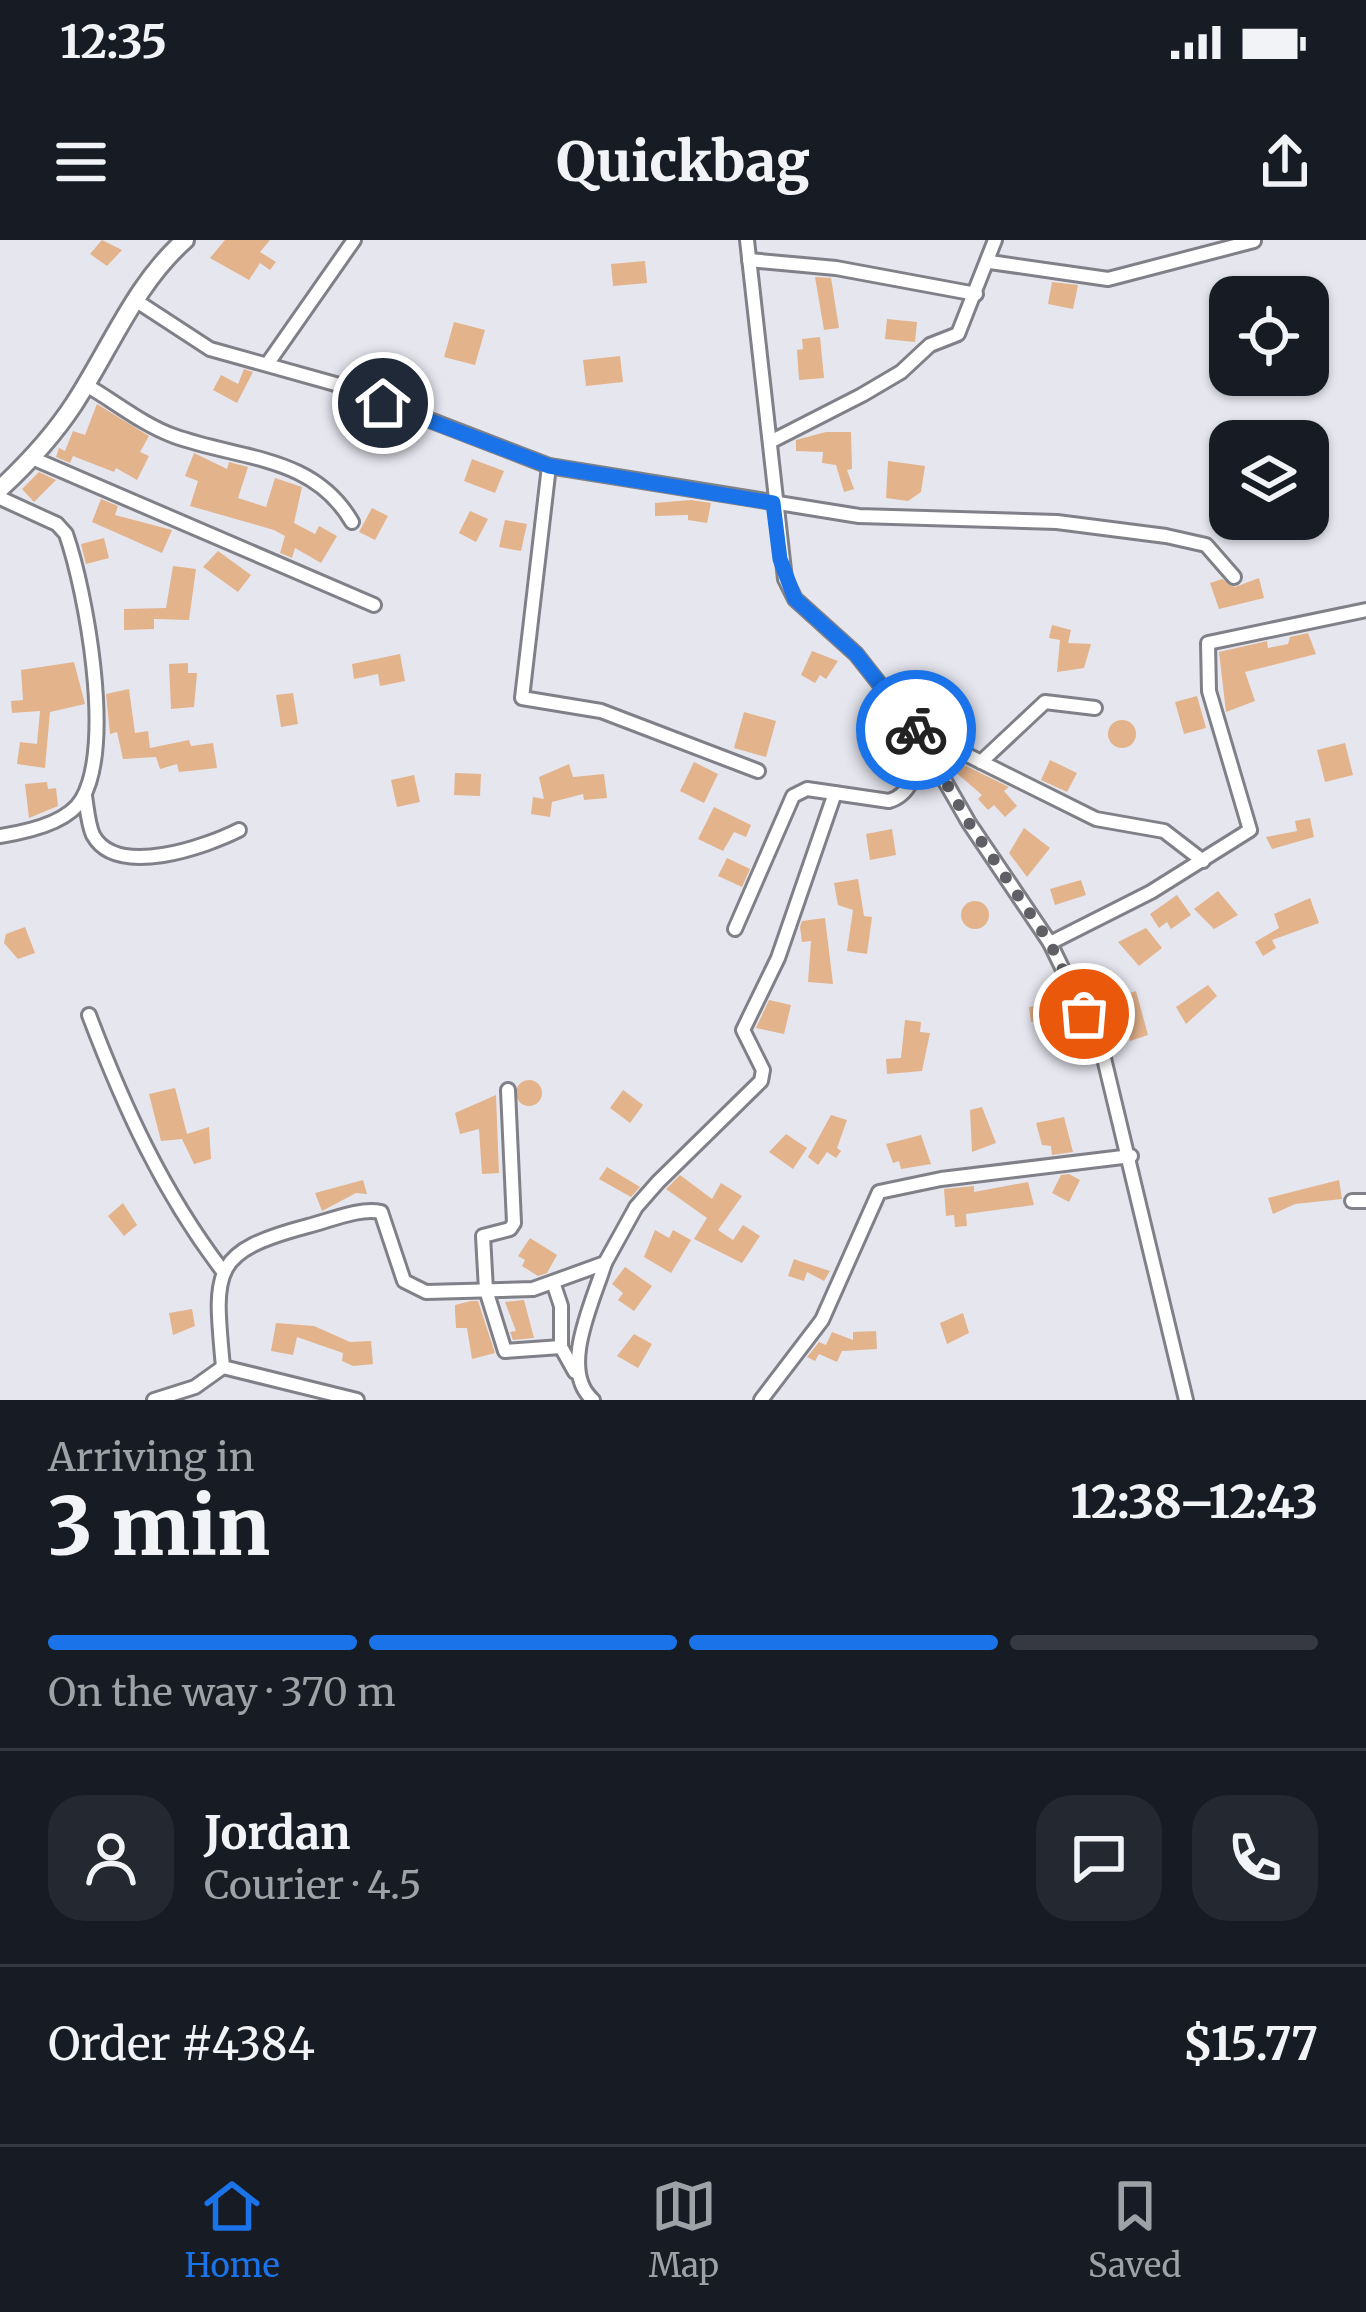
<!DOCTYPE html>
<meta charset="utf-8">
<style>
:root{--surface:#171b24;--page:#242831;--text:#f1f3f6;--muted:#9ea1a6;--line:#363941;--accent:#1a73e8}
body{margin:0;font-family:Merriweather,serif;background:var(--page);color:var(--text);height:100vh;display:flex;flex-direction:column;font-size:45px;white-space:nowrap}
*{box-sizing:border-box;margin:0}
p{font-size:39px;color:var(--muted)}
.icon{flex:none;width:66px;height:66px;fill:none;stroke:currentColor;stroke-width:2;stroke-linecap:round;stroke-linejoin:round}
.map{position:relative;height:1160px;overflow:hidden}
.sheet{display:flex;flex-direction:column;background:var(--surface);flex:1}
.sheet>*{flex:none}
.tools{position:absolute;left:1209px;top:36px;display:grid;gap:24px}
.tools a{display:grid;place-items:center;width:120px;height:120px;border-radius:24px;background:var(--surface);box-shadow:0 3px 9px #0004;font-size:60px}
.pin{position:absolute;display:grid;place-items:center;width:102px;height:102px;color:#fff;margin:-51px;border:6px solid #fff;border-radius:50%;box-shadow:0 3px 12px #0007}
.courier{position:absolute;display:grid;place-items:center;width:120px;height:120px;margin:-60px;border:9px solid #1a73e8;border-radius:50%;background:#fff;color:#222;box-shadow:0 3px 15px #0007}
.headline em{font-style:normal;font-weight:800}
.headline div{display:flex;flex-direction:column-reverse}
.headline{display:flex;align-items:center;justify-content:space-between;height:204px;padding:0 48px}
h1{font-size:78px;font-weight:800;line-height:90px}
.bar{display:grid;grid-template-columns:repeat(4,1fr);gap:18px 12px;align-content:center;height:144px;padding:0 48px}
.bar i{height:15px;border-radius:9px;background:var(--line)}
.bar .selected{background:var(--accent)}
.bar p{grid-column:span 4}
.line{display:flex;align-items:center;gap:30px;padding:0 48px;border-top:3px solid var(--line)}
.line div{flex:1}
.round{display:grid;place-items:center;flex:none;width:126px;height:126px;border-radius:36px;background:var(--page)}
.status{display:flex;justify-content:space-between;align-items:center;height:84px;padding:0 60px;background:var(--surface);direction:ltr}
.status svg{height:33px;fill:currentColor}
header{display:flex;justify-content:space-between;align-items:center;height:156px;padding:0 48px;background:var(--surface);font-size:54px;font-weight:800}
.tab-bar{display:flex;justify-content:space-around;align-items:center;height:168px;border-top:3px solid var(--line);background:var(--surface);font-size:33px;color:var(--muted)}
.tab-bar a{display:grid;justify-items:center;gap:6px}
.tab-bar .selected{color:var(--accent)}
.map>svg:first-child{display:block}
</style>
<div class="status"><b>12:35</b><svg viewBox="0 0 49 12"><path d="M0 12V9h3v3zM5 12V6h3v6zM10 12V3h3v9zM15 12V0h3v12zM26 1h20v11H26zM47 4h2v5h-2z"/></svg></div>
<header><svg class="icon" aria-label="menu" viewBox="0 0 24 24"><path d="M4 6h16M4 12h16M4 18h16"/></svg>Quickbag<svg class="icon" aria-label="share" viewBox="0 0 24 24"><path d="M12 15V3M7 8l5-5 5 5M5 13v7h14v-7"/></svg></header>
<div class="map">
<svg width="1366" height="1160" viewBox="0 0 1366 1160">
<rect width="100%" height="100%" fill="#e6e6ef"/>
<g fill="#e3b38c">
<polygon points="102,0 122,10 107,26 90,14"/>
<polygon points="225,0 270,0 260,12 276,22 270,30 260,23 249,40 210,18"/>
<polygon points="645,21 647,43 613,46 611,24"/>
<polygon points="815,37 831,38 839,88 824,90"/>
<polygon points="1052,42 1078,45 1073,69 1048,64"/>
<polygon points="887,79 917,82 915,102 885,99"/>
<polygon points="454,82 485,90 475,125 444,117"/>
<polygon points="820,97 824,138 799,140 797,110 803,109 802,99"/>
<polygon points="620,116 623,142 586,146 583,120"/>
<polygon points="244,129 253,132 237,163 213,150 221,135 238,144"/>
<polygon points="97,164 149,196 140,212 149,216 137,240 116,228 114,232 73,216 70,223 56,217 59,208 65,211 73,191 85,195"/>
<polygon points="826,192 851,192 852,229 847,230 854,249 844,252 836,225 822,223 823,212 796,211 796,200"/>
<polygon points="194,213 227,229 229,222 248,227 238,258 266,267 275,238 302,247 294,283 315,294 319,286 337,296 321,323 295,308 292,318 280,313 285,296 274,290 190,266 198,241 185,236"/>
<polygon points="472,219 504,231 495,253 464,241"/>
<polygon points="888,221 925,226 921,252 908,261 886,258"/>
<polygon points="39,232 56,240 34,262 22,249"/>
<polygon points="101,259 118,266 115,275 172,290 162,313 92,282"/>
<polygon points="691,260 711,263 707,283 688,280 688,275 655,276 655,263"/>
<polygon points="372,268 388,276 375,300 359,292"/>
<polygon points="470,271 488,279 476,302 459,293"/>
<polygon points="505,280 527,284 521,311 499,307"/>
<polygon points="104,298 109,318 86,324 81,304"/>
<polygon points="218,311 251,335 238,352 203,327"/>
<polygon points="173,326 196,329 189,380 154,379 154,389 124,390 124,369 166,368"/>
<polygon points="1259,338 1264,358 1219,369 1210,343 1222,339 1235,347"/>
<polygon points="1052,385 1071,390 1068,403 1091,404 1084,428 1057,432 1060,400 1049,398"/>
<polygon points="1308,393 1316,414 1245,432 1255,461 1226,472 1219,412 1267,401 1268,408 1288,404 1290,397"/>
<polygon points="812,411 838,421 826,439 820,435 815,443 801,435"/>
<polygon points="400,414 405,441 380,446 378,434 354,439 352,424"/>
<polygon points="74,422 85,464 50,472 45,528 17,524 20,502 37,504 40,471 12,473 11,461 23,460 21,430"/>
<polygon points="188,423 188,433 197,433 194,467 171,469 169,424"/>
<polygon points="129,449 135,493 148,491 150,508 189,500 191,506 213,503 217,528 179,532 177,524 160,529 156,517 123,519 117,492 110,494 106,454"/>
<polygon points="293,453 298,484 281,487 276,455"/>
<polygon points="1197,456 1206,488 1184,494 1175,462"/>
<polygon points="744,472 776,481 766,517 734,508"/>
<circle cx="1122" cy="494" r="14"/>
<polygon points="1345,503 1353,535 1325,542 1317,510"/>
<polygon points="1050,520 1077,533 1067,552 1041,540"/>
<polygon points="694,522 718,534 704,563 680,551"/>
<polygon points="960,523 1009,547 1004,551 1017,566 1005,577 994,565 988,570 978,559 982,555 953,530"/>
<polygon points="569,524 573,537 604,534 607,558 584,560 583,554 552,562 550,577 531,574 533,557 544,559 539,537"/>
<polygon points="455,533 481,534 480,556 454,555"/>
<polygon points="414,535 420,562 397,567 391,540"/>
<polygon points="47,542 48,549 56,548 58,566 29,578 25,544"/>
<polygon points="714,567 751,585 746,597 734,592 723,611 698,599"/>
<polygon points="1310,578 1314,597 1272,609 1266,597 1297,591 1295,581"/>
<polygon points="1024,588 1050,608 1027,637 1009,613"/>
<polygon points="892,589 896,615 870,620 866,594"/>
<polygon points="727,618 750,629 742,647 718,636"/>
<polygon points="858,639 864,676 872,677 867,714 847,711 853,670 838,665 834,643"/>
<polygon points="1081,640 1086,655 1055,665 1050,649"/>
<polygon points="1218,651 1238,675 1214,689 1194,669"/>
<polygon points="1177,655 1191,675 1171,689 1167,682 1159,688 1150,674"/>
<polygon points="1310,658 1319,683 1272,700 1276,708 1263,716 1255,702 1279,688 1274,674"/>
<circle cx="975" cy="675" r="14"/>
<polygon points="825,678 833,744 808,742 811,701 802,702 800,687 802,681"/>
<polygon points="25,687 35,713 18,719 4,703 6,694"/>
<polygon points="1146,688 1162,708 1139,726 1118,702"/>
<polygon points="1208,745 1217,756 1186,784 1176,767"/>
<polygon points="1136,751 1148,795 1130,801 1120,756"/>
<polygon points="769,760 791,765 784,794 756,788"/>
<polygon points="1065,761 1066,788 1038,790 1036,781 1031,782 1029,767"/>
<polygon points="905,780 921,782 920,792 930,793 922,831 887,834 886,819 901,818"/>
<circle cx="529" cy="853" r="13"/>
<polygon points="175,848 187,894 209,887 211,919 194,924 182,899 161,901 149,854"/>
<polygon points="623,850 643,865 630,883 610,868"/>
<polygon points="496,855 499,933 482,934 479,889 460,894 455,873"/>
<polygon points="982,867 996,903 972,912 970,870"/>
<polygon points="831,875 847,880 837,908 841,911 836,918 827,912 818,925 808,917"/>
<polygon points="1064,877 1073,912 1052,915 1051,906 1042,905 1036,883"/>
<polygon points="786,894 807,908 793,929 769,912"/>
<polygon points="921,895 931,924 901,929 899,921 893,923 886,904"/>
<polygon points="607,927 640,947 631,957 599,939"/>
<polygon points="1069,934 1080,940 1069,962 1052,953 1061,935"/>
<polygon points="680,935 712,959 721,943 742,956 718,990 733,1000 743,985 760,996 742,1023 694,999 707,978 666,949"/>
<polygon points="363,940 367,954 356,953 322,971 315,953"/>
<polygon points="1339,940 1342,959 1295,964 1273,974 1268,958"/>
<polygon points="1028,942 1034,965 966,974 967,986 955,987 954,975 946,976 944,949 974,946 974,952"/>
<polygon points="123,963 137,985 124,996 108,976"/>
<polygon points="655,990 669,998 673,990 691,1000 671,1033 644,1017"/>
<polygon points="530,998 557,1015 547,1033 538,1036 522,1026 525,1020 518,1016"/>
<polygon points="794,1019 799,1021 830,1031 824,1041 807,1032 804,1041 788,1036"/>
<polygon points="625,1027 652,1046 634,1071 618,1060 623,1053 612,1044"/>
<polygon points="524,1060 534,1098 513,1100 510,1092 516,1091 505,1062"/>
<polygon points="471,1061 478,1061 495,1113 472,1119 467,1088 456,1088 455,1071 455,1065"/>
<polygon points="192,1069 195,1086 173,1095 169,1073"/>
<polygon points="963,1073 969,1093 947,1104 940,1083"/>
<polygon points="276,1083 314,1086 350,1102 371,1101 373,1124 353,1126 342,1121 343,1113 297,1097 293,1115 271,1111"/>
<polygon points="876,1091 877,1109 842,1111 837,1122 819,1114 815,1121 807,1117 819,1102 826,1105 832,1092 853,1100 853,1092"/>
<polygon points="634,1094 652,1104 638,1128 617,1116"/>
</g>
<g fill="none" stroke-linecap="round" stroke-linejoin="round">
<defs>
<g id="street">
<polyline points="747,0 785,339 795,359 856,414 915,489 969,583 1050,703 1102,810 1186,1160"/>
<polyline points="749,20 836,28 976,54"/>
<polyline points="990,22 1108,39 1254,1"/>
<polyline points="135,60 210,109 339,145 549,226 859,276 1057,282 1166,296 1206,305 1234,337"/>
<polyline points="268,123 354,0"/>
<path d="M 86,145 C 114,161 143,185 174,196 C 241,220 313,215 352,282"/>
<polyline points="770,202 862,155 901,132 930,105 958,94 995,0"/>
<polyline points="32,218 374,365"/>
<polyline points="549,226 522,458 601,471 758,531"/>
<path d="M 0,258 L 57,284 L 66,294 C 86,352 114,505 82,559 C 68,583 26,592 0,596"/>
<polyline points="917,490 1096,579 1164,591 1203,621"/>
<polyline points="981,522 1045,462 1095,468"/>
<path d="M 85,556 C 87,568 88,584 93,595 C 117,639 207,606 239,590"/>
<path d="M 735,689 L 793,556 L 807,549 L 889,561 C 914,554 917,525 923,502"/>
<polyline points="1050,703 1151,652 1250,590 1209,451 1208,403 1366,370"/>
<path d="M 89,775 C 124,867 162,951 222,1030"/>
<polyline points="508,850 514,983 510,989 483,996 486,1050 505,1111 561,1107"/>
<polyline points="1352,961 1366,961"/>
<polyline points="554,1045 561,1066 561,1107 575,1132"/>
<polyline points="223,1127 357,1160"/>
<path d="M 154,1160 L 195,1147 L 223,1127 C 214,1030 210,1012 308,986 C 329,981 360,967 381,972 L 404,1041 L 426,1052 L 533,1049 L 605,1023 L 636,967 L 658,942 L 761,841 L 763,830 L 743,790 L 778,718 L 835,553"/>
<path d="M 593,1160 C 558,1130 594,1060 605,1023"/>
<polyline points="761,1160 822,1080 879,952 941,939 1131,916"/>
</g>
<path id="secondary" d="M 0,249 C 28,223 53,196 74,164 C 110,109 135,44 185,0"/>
</defs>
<use href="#street" stroke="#808088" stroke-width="18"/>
<use href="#secondary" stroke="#808088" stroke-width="22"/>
<use href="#street" stroke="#fff" stroke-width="12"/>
<use href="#secondary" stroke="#fff" stroke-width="16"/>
</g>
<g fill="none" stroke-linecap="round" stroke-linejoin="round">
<polyline stroke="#5f5f65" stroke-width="12" stroke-dasharray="0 21.6" points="916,490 969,583 1050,703 1084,774"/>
<polyline stroke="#1a73e8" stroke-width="15" points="383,163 549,226 773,263 780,319 795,359 856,414 916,490"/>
</g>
</svg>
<div class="tools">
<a><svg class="icon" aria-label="locate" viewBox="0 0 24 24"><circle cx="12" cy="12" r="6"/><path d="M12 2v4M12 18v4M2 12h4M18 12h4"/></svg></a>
<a><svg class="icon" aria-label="layers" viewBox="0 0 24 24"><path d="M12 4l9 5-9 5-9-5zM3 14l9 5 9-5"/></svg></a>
</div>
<div class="pin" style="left:1084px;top:774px;background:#ea580c"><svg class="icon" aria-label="bag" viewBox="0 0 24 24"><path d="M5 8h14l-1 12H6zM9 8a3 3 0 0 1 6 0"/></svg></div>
<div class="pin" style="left:383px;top:163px;background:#1f2937"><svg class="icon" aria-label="home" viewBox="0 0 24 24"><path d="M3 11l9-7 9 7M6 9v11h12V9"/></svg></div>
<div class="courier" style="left:916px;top:490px"><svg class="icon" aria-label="bike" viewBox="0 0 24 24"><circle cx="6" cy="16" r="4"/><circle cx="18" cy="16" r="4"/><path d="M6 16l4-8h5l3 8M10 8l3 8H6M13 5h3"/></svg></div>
</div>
<section class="sheet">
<div class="headline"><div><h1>3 min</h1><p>Arriving in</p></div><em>12:38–12:43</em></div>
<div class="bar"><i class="selected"></i><i class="selected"></i><i class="selected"></i><i></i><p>On the way · 370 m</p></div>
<div class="line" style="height:216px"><a class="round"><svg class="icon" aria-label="person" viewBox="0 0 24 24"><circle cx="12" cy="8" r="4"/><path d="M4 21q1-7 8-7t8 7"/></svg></a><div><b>Jordan</b><p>Courier · 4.5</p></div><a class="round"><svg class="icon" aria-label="chat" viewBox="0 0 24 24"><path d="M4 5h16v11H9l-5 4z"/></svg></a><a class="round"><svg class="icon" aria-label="phone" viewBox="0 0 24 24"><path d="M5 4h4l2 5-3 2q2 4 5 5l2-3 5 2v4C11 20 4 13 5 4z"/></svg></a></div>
<div class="line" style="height:156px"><div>Order #4384</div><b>$15.77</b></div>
</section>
<nav class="tab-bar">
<a class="selected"><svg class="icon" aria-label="home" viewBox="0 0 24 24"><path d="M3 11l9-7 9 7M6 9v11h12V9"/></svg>Home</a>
<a><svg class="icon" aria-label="map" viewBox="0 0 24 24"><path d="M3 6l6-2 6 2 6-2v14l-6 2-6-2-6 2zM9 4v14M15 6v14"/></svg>Map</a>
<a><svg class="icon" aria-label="saved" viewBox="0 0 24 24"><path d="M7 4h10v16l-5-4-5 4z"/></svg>Saved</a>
</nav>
